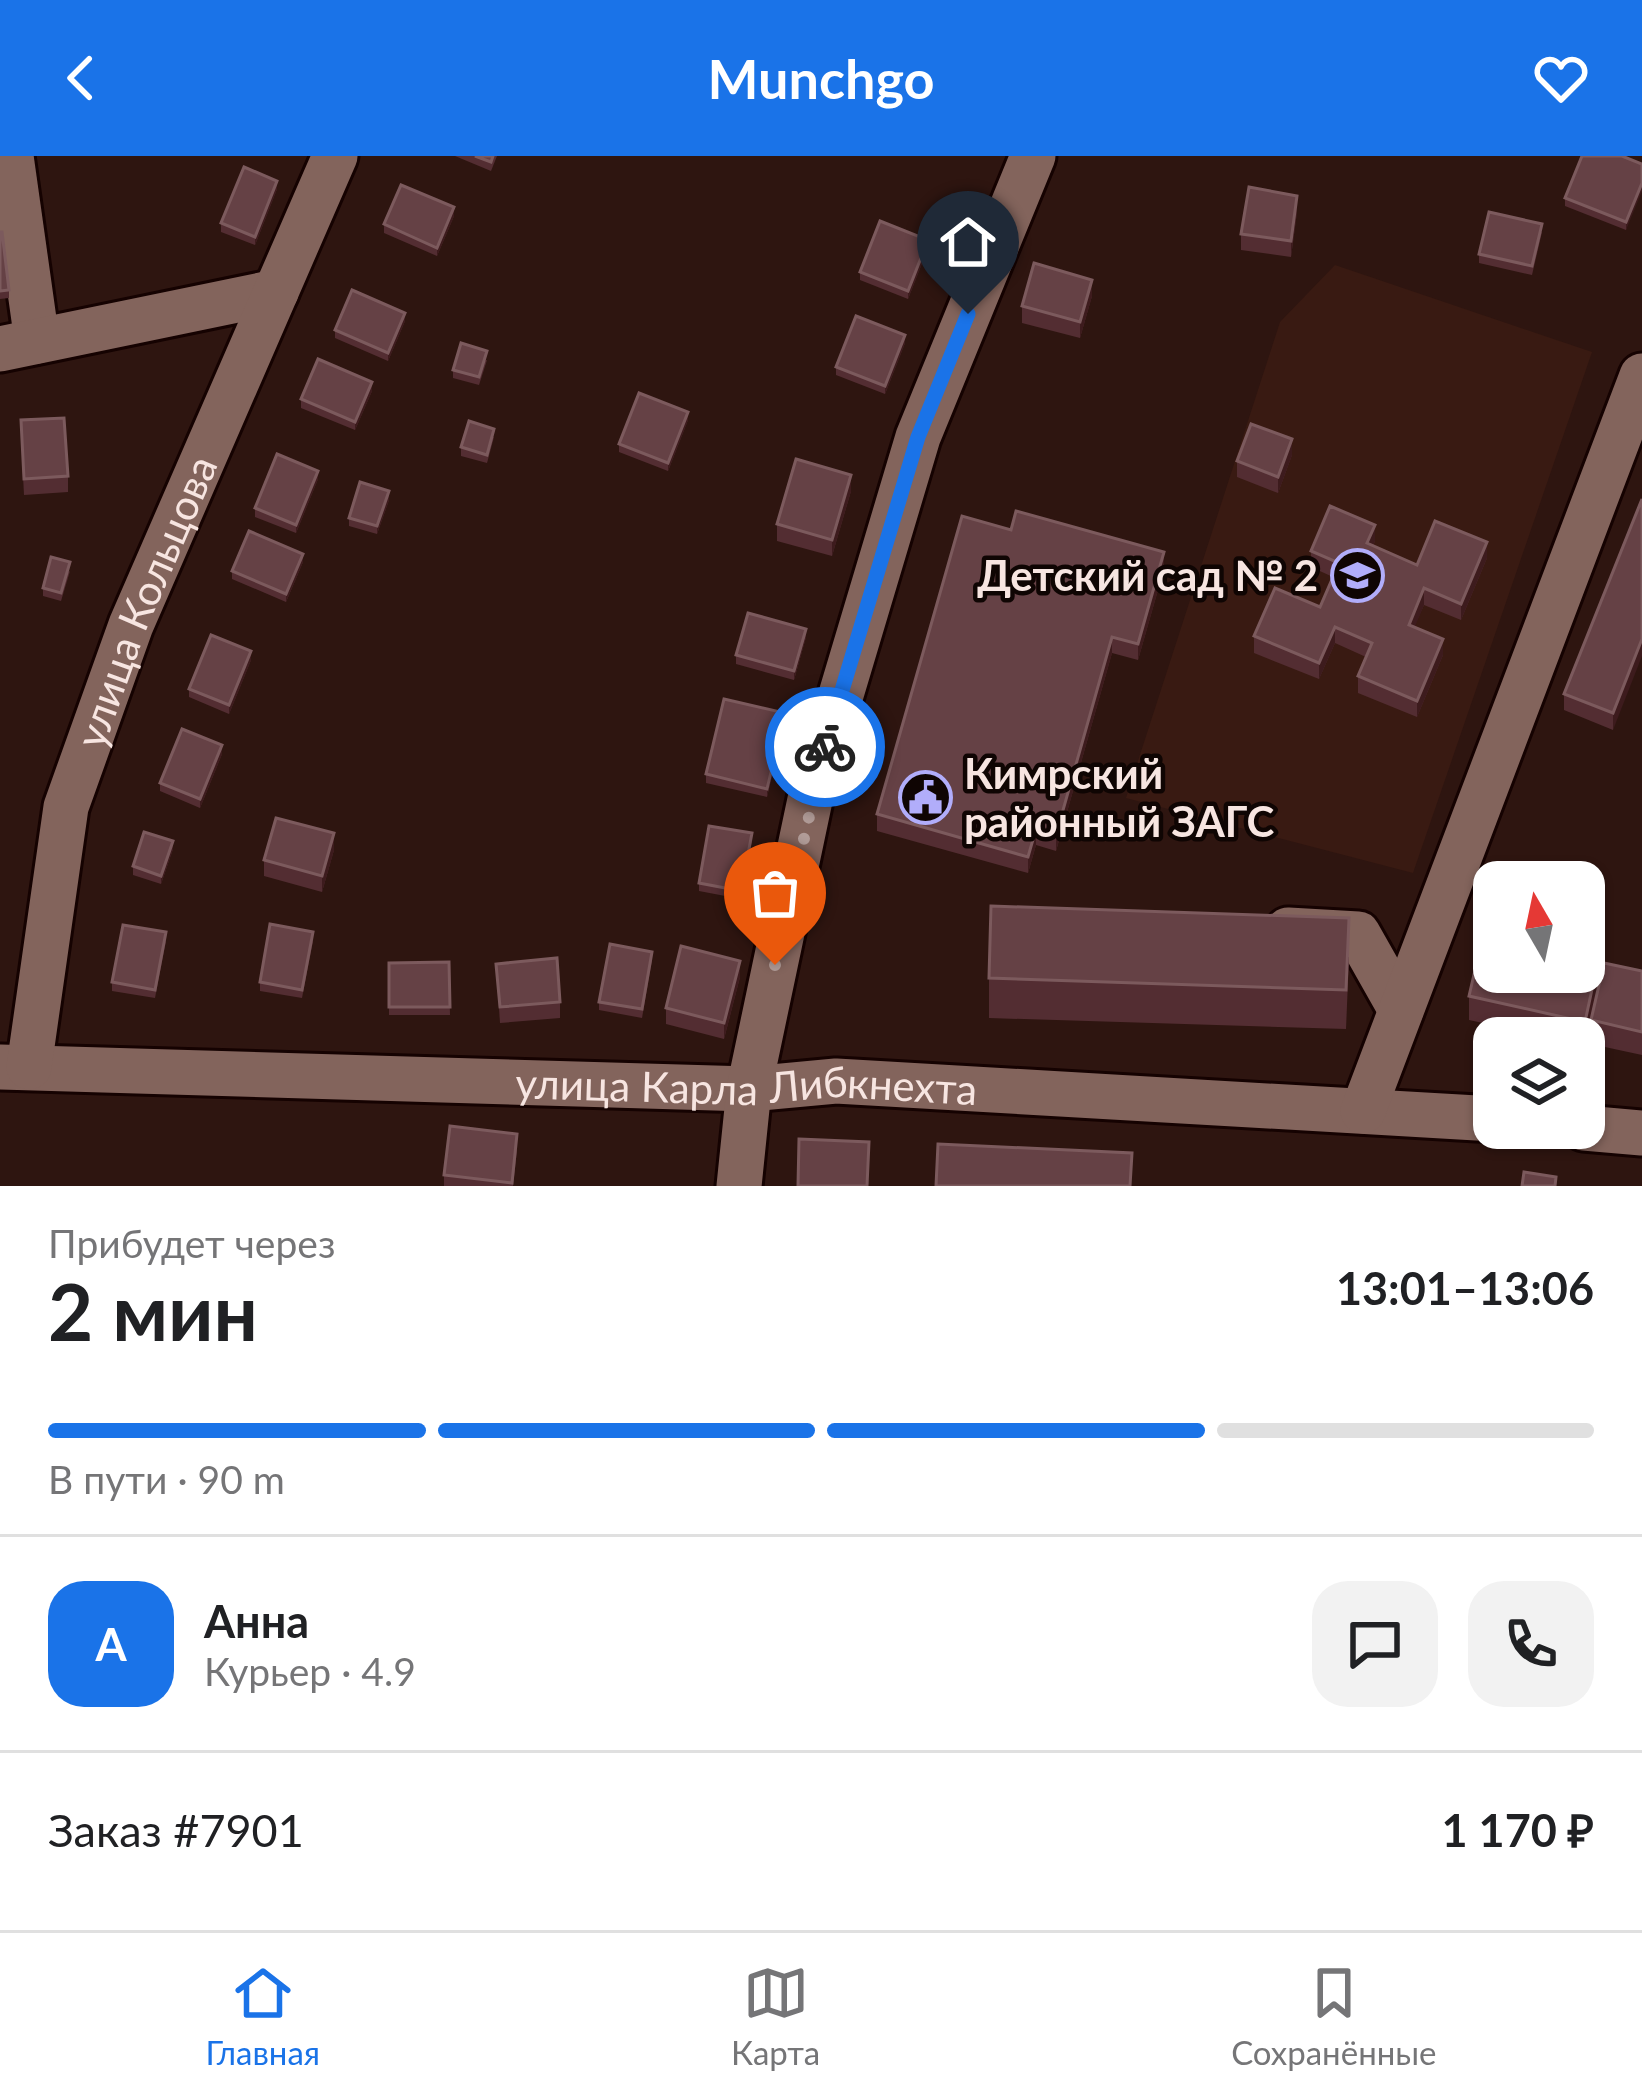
<!DOCTYPE html>
<html lang="ru">
<meta charset="utf-8">
<style>
:root{--surface:#fff;--page:#f2f2f2;--text:#202124;--muted:#757577;--line:#e0e0e0;--accent:#1a73e8}
body{margin:0;font-family:Lato,sans-serif;background:var(--page);color:var(--text);height:100vh;display:flex;flex-direction:column;font-size:45px;white-space:nowrap}
*{box-sizing:border-box;margin:0}
p{font-size:39px;color:var(--muted)}
.icon{flex:none;width:66px;height:66px;fill:none;stroke:currentColor;stroke-width:2;stroke-linecap:round;stroke-linejoin:round}
.map{position:relative;height:1030px;overflow:hidden}
.drawer{display:flex;flex-direction:column;background:var(--surface);flex:1}
.drawer>*{flex:none}
.needle{width:78px;rotate:351deg}
.tools{position:absolute;left:1473px;top:705px;display:grid;gap:24px}
.tools a{display:grid;place-items:center;width:132px;height:132px;border-radius:24px;background:var(--surface);box-shadow:0 3px 9px #0004;font-size:60px}
.pin{position:absolute;display:grid;place-items:center;width:102px;height:102px;color:#fff;margin:-123px -51px;border-radius:50% 50% 50% 0;rotate:-45deg;box-shadow:0 0 12px #0007}
.pin .icon{rotate:45deg}
.courier{position:absolute;display:grid;place-items:center;width:120px;height:120px;margin:-60px;border:9px solid #1a73e8;border-radius:50%;background:#fff;color:#222;box-shadow:0 3px 15px #0007}
.head em{font-style:normal;font-weight:700}
.head div{display:flex;flex-direction:column-reverse}
.head{display:flex;align-items:center;justify-content:space-between;height:204px;padding:0 48px}
h1{font-size:78px;font-weight:700;line-height:90px}
.bar{display:grid;grid-template-columns:repeat(4,1fr);gap:18px 12px;align-content:center;height:144px;padding:0 48px}
.bar i{height:15px;border-radius:9px;background:var(--line)}
.bar .active{background:var(--accent)}
.bar p{grid-column:span 4}
.line{display:flex;align-items:center;gap:30px;padding:0 48px;border-top:3px solid var(--line)}
.line div{flex:1}
.round{display:grid;place-items:center;flex:none;width:126px;height:126px;border-radius:36px;background:var(--page)}
header{display:flex;justify-content:space-between;align-items:center;height:156px;padding:0 48px;background:var(--accent);color:#fff;font-size:54px;font-weight:700}
.tabs{display:flex;justify-content:space-around;align-items:center;height:168px;border-top:3px solid var(--line);background:var(--surface);font-size:33px;color:var(--muted)}
.tabs a{display:grid;justify-items:center;gap:6px}
.tabs .active{color:var(--accent)}
.map>svg:first-child{display:block}
</style>
<header><svg class="icon" aria-label="back" viewBox="0 0 24 24"><path d="M15 5l-7 7 7 7"/></svg>Munchgo<svg class="icon" aria-label="heart" viewBox="0 0 24 24"><path d="M12 20l-8-8c-3-5 5-10 8-4 3-6 11-1 8 4z"/></svg></header>
<div class="map">
<svg width="1642" height="1030" viewBox="0 0 1642 1030">
<rect width="100%" height="100%" fill="#2e1510"/>
<polygon fill="#391a12" points="1335,109 1592,196 1413,717 1126,642 1280,166"/>
<g fill="none" stroke-linecap="round" stroke-linejoin="round">
<defs>
<g id="minor">
<polyline points="11,0 37,185"/>
<polyline points="0,193 276,136"/>
<polyline points="1288,774 1358,778 1401,854"/>
<path id="s1" d="M 0,911 L 749,933 L 836,925 L 1494,963"/>
<path id="s2" d="M 29,911 L 66,651 L 131,469 L 335,0"/>
<polyline points="1363,955 1642,220"/>
<polyline points="1584,972 1642,977"/>
<polyline points="739,1030 749,933 811,639 918,281 1033,0"/>
</g>
</defs>
<use href="#minor" stroke="#150201" stroke-width="51"/>
<use href="#minor" stroke="#83645c" stroke-width="45"/>
</g>
<g fill="#532d32">
<polygon points="455,0 497,0 491,15"/>
<polygon points="1642,8 1626,74 1565,50 1565,42"/>
<polygon points="277,33 255,89 221,76 221,67"/>
<polygon points="1297,56 1291,101 1241,94 1241,78"/>
<polygon points="454,60 437,100 384,77 384,68"/>
<polygon points="0,76 9,134 9,142 0,143"/>
<polygon points="1542,76 1532,119 1479,107 1479,98"/>
<polygon points="928,92 908,143 860,124 860,116"/>
<polygon points="1092,140 1080,182 1022,167 1022,150"/>
<polygon points="405,165 388,205 335,182 335,174"/>
<polygon points="905,187 885,238 836,219 836,211"/>
<polygon points="487,204 479,229 453,222 453,214"/>
<polygon points="372,235 355,274 301,252 301,243"/>
<polygon points="688,264 668,315 619,296 619,288"/>
<polygon points="21,280 68,320 68,336 24,339"/>
<polygon points="494,281 487,307 461,300 461,291"/>
<polygon points="1292,299 1278,337 1237,321 1237,305"/>
<polygon points="318,323 296,377 255,361 255,352"/>
<polygon points="851,335 832,400 777,385 777,368"/>
<polygon points="1642,343 1613,574 1564,554 1564,538"/>
<polygon points="389,344 377,378 349,370 349,362"/>
<polygon points="1375,385 1373,390 1417,409 1487,402 1461,464 1424,449 1414,471 1443,499 1417,561 1358,537 1358,520 1366,501 1335,487 1319,523 1254,497 1254,480 1320,451 1333,421 1311,411 1311,395"/>
<polygon points="303,406 286,446 232,423 232,415"/>
<polygon points="1164,413 1138,504 1112,497 1056,695 1036,689 1028,717 877,675 877,658"/>
<polygon points="70,415 61,445 43,440 43,432"/>
<polygon points="806,481 794,524 736,508 736,499"/>
<polygon points="251,504 229,558 189,541 189,533"/>
<polygon points="785,565 767,641 706,627 706,618"/>
<polygon points="222,598 200,652 160,635 160,627"/>
<polygon points="752,685 741,743 699,735 699,727"/>
<polygon points="173,693 161,728 133,719 133,710"/>
<polygon points="334,694 322,736 264,720 264,704"/>
<polygon points="166,785 155,842 112,835 112,826"/>
<polygon points="313,785 302,842 260,835 260,826"/>
<polygon points="1349,801 1346,873 989,862 989,822"/>
<polygon points="652,804 642,862 599,854 599,846"/>
<polygon points="449,806 450,859 389,859 389,807"/>
<polygon points="496,808 560,846 560,862 500,867"/>
<polygon points="1642,815 1642,899 1591,888 1591,864"/>
<polygon points="740,821 724,883 666,868 666,852"/>
<polygon points="1597,833 1585,889 1584,882 1553,882 1469,864 1469,840"/>
<polygon points="517,994 513,1030 444,1030 444,1019"/>
</g>
<g fill="#3d1b1d">
<polygon points="277,25 277,33 255,89 255,81"/>
<polygon points="1642,27 1642,35 1626,74 1626,66"/>
<polygon points="1297,40 1297,56 1291,101 1291,85"/>
<polygon points="454,51 454,60 437,100 437,92"/>
<polygon points="928,84 928,92 908,143 908,135"/>
<polygon points="1092,124 1092,140 1080,182 1080,166"/>
<polygon points="405,157 405,165 388,205 388,197"/>
<polygon points="905,179 905,187 885,238 885,230"/>
<polygon points="372,226 372,235 355,274 355,266"/>
<polygon points="688,256 688,264 668,315 668,307"/>
<polygon points="1292,283 1292,299 1278,337 1278,321"/>
<polygon points="318,315 318,323 296,377 296,369"/>
<polygon points="851,319 851,335 832,400 832,384"/>
<polygon points="389,335 389,344 377,378 377,370"/>
<polygon points="1375,369 1375,385 1367,404 1367,387"/>
<polygon points="1487,386 1487,402 1461,464 1461,448"/>
<polygon points="1164,396 1164,413 1138,504 1138,488"/>
<polygon points="303,398 303,406 286,446 286,438"/>
<polygon points="1424,432 1424,449 1409,485 1409,469"/>
<polygon points="1335,471 1335,487 1319,523 1319,507"/>
<polygon points="806,473 806,481 794,524 794,515"/>
<polygon points="1112,481 1112,497 1056,695 1056,679"/>
<polygon points="1443,483 1443,499 1417,561 1417,545"/>
<polygon points="1642,483 1642,500 1613,574 1613,557"/>
<polygon points="251,495 251,504 229,558 229,549"/>
<polygon points="785,557 785,565 767,641 767,633"/>
<polygon points="222,589 222,598 200,652 200,643"/>
<polygon points="1036,673 1036,689 1028,717 1028,701"/>
<polygon points="334,677 334,694 322,736 322,720"/>
<polygon points="173,685 173,693 161,728 161,720"/>
<polygon points="740,805 740,821 724,883 724,867"/>
<polygon points="1597,810 1597,833 1585,889 1585,866"/>
</g>
<g fill="#654145" stroke="#7c5a5d" stroke-width="3">
<polygon points="475,0 493,0 491,6"/>
<polygon points="1582,0 1622,0 1642,8 1642,27 1626,66 1565,42"/>
<polygon points="244,11 277,25 255,81 221,67"/>
<polygon points="401,29 454,51 437,92 384,68"/>
<polygon points="1249,31 1297,40 1291,85 1241,78"/>
<polygon points="1489,56 1542,68 1532,110 1479,98"/>
<polygon points="880,65 928,84 908,135 860,116"/>
<polygon points="0,76 2,76 9,134 0,135"/>
<polygon points="1034,107 1092,124 1080,166 1022,150"/>
<polygon points="352,134 405,157 388,197 335,174"/>
<polygon points="856,160 905,179 885,230 836,211"/>
<polygon points="461,187 487,195 479,221 453,214"/>
<polygon points="318,203 372,226 355,266 301,243"/>
<polygon points="639,237 688,256 668,307 619,288"/>
<polygon points="64,262 68,320 24,323 21,264"/>
<polygon points="469,265 494,273 487,299 461,291"/>
<polygon points="1251,268 1292,283 1278,321 1237,305"/>
<polygon points="277,298 318,315 296,369 255,352"/>
<polygon points="796,303 851,319 832,384 777,368"/>
<polygon points="360,326 389,335 377,370 349,362"/>
<polygon points="1642,343 1642,483 1613,557 1564,538"/>
<polygon points="1330,350 1375,369 1367,387 1417,409 1435,365 1487,386 1461,448 1424,432 1409,469 1443,483 1417,545 1358,520 1372,487 1335,471 1319,507 1254,480 1275,432 1320,451 1339,407 1311,395"/>
<polygon points="1016,355 1164,396 1138,488 1112,481 1056,679 1036,673 1028,701 877,658 962,360 1011,374"/>
<polygon points="249,375 303,398 286,438 232,415"/>
<polygon points="51,401 70,406 61,437 43,432"/>
<polygon points="748,457 806,473 794,515 736,499"/>
<polygon points="211,479 251,495 229,549 189,533"/>
<polygon points="724,543 785,557 767,633 706,618"/>
<polygon points="182,573 222,589 200,643 160,627"/>
<polygon points="276,662 334,677 322,720 264,704"/>
<polygon points="709,670 752,677 741,735 699,727"/>
<polygon points="144,676 173,685 161,720 133,710"/>
<polygon points="991,750 1349,762 1346,834 989,822"/>
<polygon points="270,768 313,776 302,834 260,826"/>
<polygon points="123,769 166,776 155,834 112,826"/>
<polygon points="1482,784 1494,787 1494,816 1584,816 1584,807 1597,810 1585,866 1469,840"/>
<polygon points="610,788 652,796 642,853 599,846"/>
<polygon points="681,790 740,805 724,867 666,852"/>
<polygon points="557,802 560,846 500,851 496,808"/>
<polygon points="449,806 450,851 389,851 389,807"/>
<polygon points="1604,807 1642,815 1642,876 1591,864"/>
<polygon points="450,970 517,978 512,1027 444,1019"/>
<polygon points="799,983 869,986 867,1030 798,1030"/>
<polygon points="938,988 1132,997 1130,1030 936,1030"/>
<polygon points="1524,1016 1556,1021 1555,1030 1522,1030"/>
</g>
<g fill="none" stroke-linecap="round" stroke-linejoin="round">
<polyline stroke="#b19c98" stroke-width="12" stroke-dasharray="0 21.6" points="775,809 825,591"/>
<polyline stroke="#1a73e8" stroke-width="15" points="825,591 918,281 968,158"/>
</g>
<defs>
<symbol id="school-ring" viewBox="-11 -11 22 22"><circle r="9.5" fill="#0f0503" stroke="#b1adfa" stroke-width="1.5"/><path d="M0-5L7-2L0 1L-7-2ZM-4 1L0 2.5L4 1V4Q0 6-4 4Z" fill="#b1adfa"/></symbol>
<symbol id="civic-ring" viewBox="-11 -11 22 22"><circle r="9.5" fill="#0f0503" stroke="#b1adfa" stroke-width="1.5"/><path d="M-.6-6.5H3V-4.5H.6V-3L4-1V1h2V6H-6V1h2V-1L-.6-3ZM-1.2 2.5V6h2.4V2.5Z" fill="#b1adfa"/></symbol>
</defs>
<g fill-rule="evenodd">
<use href="#school-ring" x="1328" y="390" width="59" height="59"/>
<use href="#civic-ring" x="896" y="612" width="59" height="59"/>
</g>
<g text-anchor="middle" dominant-baseline="central" stroke-width="9" stroke-linejoin="round" paint-order="stroke">
<g font-size="42" font-weight="bold" fill="#f7e5e1" stroke="#0f0503" text-anchor="end">
<text x="1318" y="419">Детский сад № 2</text>
<text x="964" y="617" text-anchor="start">Кимрский<tspan x="964" dy="48">районный ЗАГС</tspan></text>
</g>
<g font-size="42" fill="#f7e5e1" stroke="#0f0503">
<text stroke="none"><textPath href="#s2" startOffset="483">улица Кольцова</textPath></text>
<text stroke="none"><textPath href="#s1" startOffset="747">улица Карла Либкнехта</textPath></text>
</g>
</g>
</svg>
<div class="tools">
<a><svg class="needle" viewBox="-14 -14 28 28"><path d="M0-13l5 13h-10z" fill="#e53935"/><path d="M0 13l5-13h-10z" fill="#757577"/></svg></a>
<a><svg class="icon" aria-label="layers" viewBox="0 0 24 24"><path d="M12 4l9 5-9 5-9-5zM3 14l9 5 9-5"/></svg></a>
</div>
<div class="pin" style="left:775px;top:809px;background:#ea580c"><svg class="icon" aria-label="bag" viewBox="0 0 24 24"><path d="M5 8h14l-1 12H6zM9 8a3 3 0 0 1 6 0"/></svg></div>
<div class="pin" style="left:968px;top:158px;background:#1f2937"><svg class="icon" aria-label="home" viewBox="0 0 24 24"><path d="M3 11l9-7 9 7M6 9v11h12V9"/></svg></div>
<div class="courier" style="left:825px;top:591px"><svg class="icon" aria-label="bike" viewBox="0 0 24 24"><circle cx="6" cy="16" r="4"/><circle cx="18" cy="16" r="4"/><path d="M6 16l4-8h5l3 8M10 8l3 8H6M13 5h3"/></svg></div>
</div>
<section class="drawer">
<div class="head"><div><h1>2 мин</h1><p>Прибудет через</p></div><em>13:01–13:06</em></div>
<div class="bar"><i class="active"></i><i class="active"></i><i class="active"></i><i></i><p>В пути · 90 m</p></div>
<div class="line" style="height:216px"><b class="round" style="background:var(--accent);color:#fff">А</b><div><b>Анна</b><p>Курьер · 4.9</p></div><a class="round"><svg class="icon" aria-label="chat" viewBox="0 0 24 24"><path d="M4 5h16v11H9l-5 4z"/></svg></a><a class="round"><svg class="icon" aria-label="phone" viewBox="0 0 24 24"><path d="M5 4h4l2 5-3 2q2 4 5 5l2-3 5 2v4C11 20 4 13 5 4z"/></svg></a></div>
<div class="line" style="height:156px"><div>Заказ #7901</div><b>1 170 ₽</b></div>
</section>
<nav class="tabs">
<a class="active"><svg class="icon" aria-label="home" viewBox="0 0 24 24"><path d="M3 11l9-7 9 7M6 9v11h12V9"/></svg>Главная</a>
<a><svg class="icon" aria-label="map" viewBox="0 0 24 24"><path d="M3 6l6-2 6 2 6-2v14l-6 2-6-2-6 2zM9 4v14M15 6v14"/></svg>Карта</a>
<a><svg class="icon" aria-label="saved" viewBox="0 0 24 24"><path d="M7 4h10v16l-5-4-5 4z"/></svg>Сохранённые</a>
</nav>
